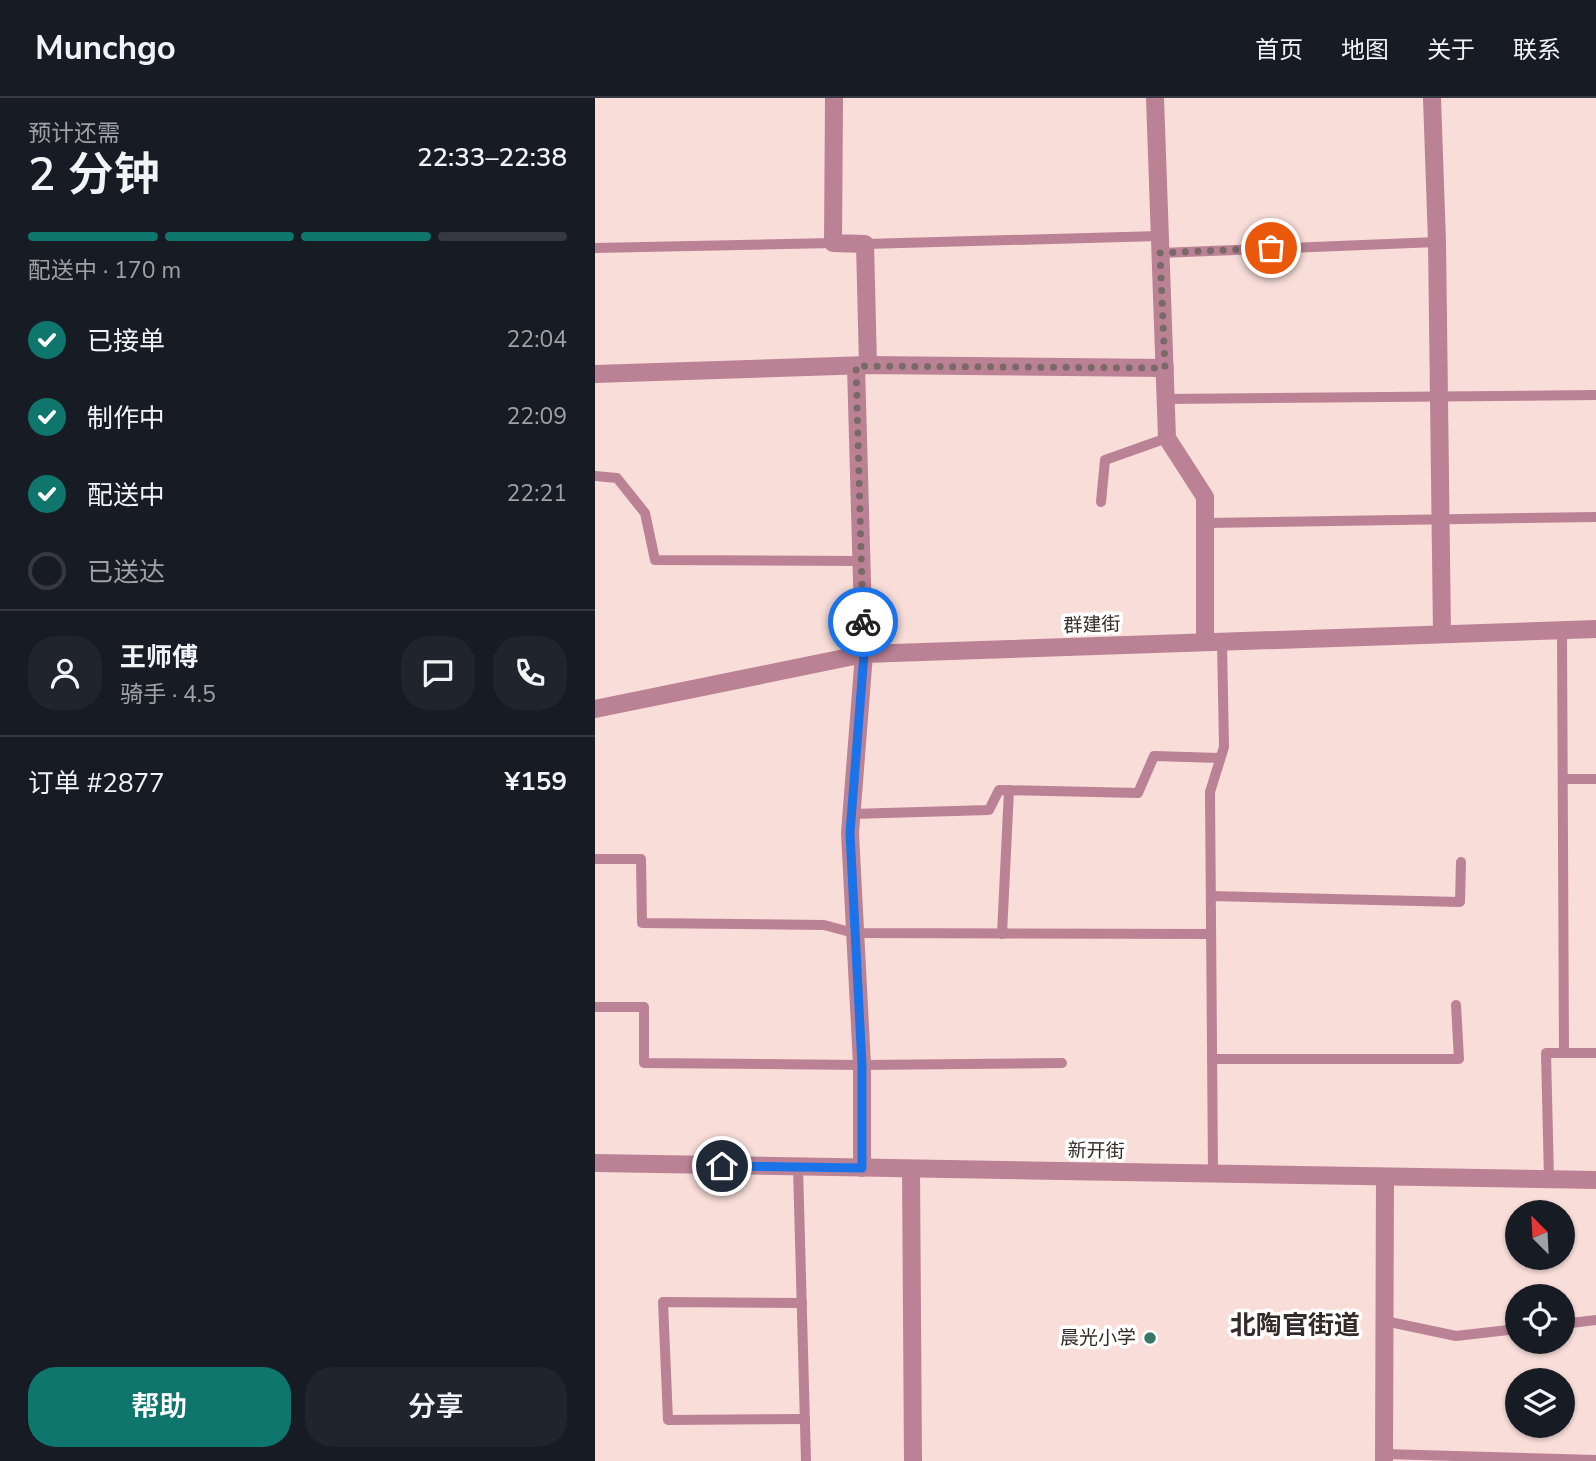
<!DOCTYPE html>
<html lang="zh">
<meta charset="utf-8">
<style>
:root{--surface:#171b24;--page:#20242c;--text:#f1f3f6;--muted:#9ea1a6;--line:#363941;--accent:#0f766e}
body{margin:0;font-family:"Nunito Sans","Noto Sans SC",sans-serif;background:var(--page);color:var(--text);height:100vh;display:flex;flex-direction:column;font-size:26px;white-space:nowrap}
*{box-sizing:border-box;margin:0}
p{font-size:23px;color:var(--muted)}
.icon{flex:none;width:38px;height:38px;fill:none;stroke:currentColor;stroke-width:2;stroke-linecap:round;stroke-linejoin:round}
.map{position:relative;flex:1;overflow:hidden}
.side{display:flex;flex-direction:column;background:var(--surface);width:595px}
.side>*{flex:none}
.needle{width:46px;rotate:336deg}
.fabs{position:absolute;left:910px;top:1102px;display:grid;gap:14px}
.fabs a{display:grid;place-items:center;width:70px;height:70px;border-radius:50%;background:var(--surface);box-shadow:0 2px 5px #0004;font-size:35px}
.pin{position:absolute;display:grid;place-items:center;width:60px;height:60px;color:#fff;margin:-30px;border:4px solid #fff;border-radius:50%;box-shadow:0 2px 7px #0007}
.courier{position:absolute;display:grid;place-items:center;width:70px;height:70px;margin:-35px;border:5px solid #1a73e8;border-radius:50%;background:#fff;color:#222;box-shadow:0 2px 9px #0007}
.summary em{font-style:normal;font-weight:600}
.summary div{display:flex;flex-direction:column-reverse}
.summary{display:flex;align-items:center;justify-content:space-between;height:119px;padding:0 28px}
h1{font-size:46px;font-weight:600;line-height:52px}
.bar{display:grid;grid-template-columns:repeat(4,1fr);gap:10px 7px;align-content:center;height:84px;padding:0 28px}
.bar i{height:9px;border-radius:5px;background:var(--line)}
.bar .on{background:var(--accent)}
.bar p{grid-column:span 4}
.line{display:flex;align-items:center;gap:18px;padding:0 28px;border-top:2px solid var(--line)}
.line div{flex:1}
.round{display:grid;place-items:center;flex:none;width:74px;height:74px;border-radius:28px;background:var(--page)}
ol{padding:0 28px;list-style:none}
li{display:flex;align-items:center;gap:21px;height:77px}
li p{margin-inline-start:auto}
li .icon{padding:7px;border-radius:50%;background:var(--accent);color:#fff;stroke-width:4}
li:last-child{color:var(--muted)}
li i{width:38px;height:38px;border:4px solid var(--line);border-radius:50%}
.button{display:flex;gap:14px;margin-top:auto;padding:14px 28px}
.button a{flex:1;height:80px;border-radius:28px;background:var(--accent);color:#fff;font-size:28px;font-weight:600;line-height:80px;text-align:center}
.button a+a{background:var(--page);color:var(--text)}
header{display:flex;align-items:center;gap:42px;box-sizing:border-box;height:98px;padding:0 35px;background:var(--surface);border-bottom:2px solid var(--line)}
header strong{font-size:33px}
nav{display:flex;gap:38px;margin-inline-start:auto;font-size:24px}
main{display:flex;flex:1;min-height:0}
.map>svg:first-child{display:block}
</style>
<header>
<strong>Munchgo</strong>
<nav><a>首页</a><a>地图</a><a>关于</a><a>联系</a></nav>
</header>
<main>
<section class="side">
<div class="summary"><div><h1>2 分钟</h1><p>预计还需</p></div><em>22:33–22:38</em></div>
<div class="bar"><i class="on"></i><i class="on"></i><i class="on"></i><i></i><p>配送中 · 170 m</p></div>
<ol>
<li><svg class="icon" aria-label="check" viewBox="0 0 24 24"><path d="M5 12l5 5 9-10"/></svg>已接单<p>22:04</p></li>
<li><svg class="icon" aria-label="check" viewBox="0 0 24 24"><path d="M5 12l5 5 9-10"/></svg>制作中<p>22:09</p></li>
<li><svg class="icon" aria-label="check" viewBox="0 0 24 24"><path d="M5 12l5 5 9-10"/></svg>配送中<p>22:21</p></li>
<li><i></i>已送达</li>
</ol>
<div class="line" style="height:126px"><a class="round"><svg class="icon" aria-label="person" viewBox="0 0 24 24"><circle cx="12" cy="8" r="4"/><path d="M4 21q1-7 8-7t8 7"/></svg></a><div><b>王师傅</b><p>骑手 · 4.5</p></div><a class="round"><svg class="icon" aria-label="chat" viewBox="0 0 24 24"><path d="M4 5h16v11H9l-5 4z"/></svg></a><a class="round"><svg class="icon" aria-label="phone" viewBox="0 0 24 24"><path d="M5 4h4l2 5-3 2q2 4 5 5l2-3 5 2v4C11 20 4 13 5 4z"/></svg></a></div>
<div class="line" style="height:91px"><div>订单 #2877</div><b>¥159</b></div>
<div class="button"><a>帮助</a><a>分享</a></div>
</section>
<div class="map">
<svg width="1001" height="1363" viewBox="0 0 1001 1363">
<rect width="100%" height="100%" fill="#f8ddd9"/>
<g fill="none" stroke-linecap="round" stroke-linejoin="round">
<g stroke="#bb8295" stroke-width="10">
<polyline points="270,146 565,138"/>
<polyline points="0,150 238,145"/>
<polyline points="565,155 842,144"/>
<polyline points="571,301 1001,297"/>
<polyline points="0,378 22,380 50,415 60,462 265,463"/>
<polyline points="506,404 510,362 572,340"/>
<polyline points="610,425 1001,419"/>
<polyline points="968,681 1001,681"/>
<polyline points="256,716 394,712 404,692 543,695 559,658 625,660"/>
<polyline points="0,761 46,761 47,825 229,827 259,835 616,836"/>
<polyline points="616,798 865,804 866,764"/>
<polyline points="407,836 414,692"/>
<polyline points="0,909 49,909 49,965 267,967 467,965"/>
<polyline points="969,955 1001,955"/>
<polyline points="617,961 864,961 861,907"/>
<polyline points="203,1069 211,1363"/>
<polyline points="618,1076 615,694 629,649 627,544"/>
<polyline points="954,1081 951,955 969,955 967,532"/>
<polyline points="207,1205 68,1204 73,1322 210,1321"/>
<polyline points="790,1223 861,1238 922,1231"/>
<polyline points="968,1226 1001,1222"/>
<polyline points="789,1356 1001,1362"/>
</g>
<g stroke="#bb8295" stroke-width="18">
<polyline points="239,0 238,145 270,146 273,267"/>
<polyline points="560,0 572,340 610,399 610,544"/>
<polyline points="837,0 842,144 847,536"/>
<polyline points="261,268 269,556 255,735 267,967 267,1070"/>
<polyline points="0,276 273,267 570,270"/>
<polyline points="0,611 269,556 1001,531"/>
<polyline points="0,1065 1001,1082"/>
<polyline points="316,1071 318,1363"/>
<polyline points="789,1363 790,1079"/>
</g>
</g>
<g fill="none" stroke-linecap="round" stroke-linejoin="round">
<polyline stroke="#796967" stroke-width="7" stroke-dasharray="0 12.6" points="268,524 261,268 570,270 565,155 676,150"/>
<polyline stroke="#1a73e8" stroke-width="9" points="127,1068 267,1070 267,967 255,735 269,556 268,524"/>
</g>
<circle fill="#387765" stroke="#fff" stroke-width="2.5" cx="555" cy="1240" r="7"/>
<g text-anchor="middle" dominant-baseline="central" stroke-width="7" stroke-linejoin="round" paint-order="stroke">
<g font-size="19" fill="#342a29" stroke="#fff">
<text transform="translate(497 527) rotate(-2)">群建街</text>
<text transform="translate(501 1053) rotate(1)">新开街</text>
</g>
<g font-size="19" fill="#342a29" stroke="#fff" text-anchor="end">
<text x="541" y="1240">晨光小学</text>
</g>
<g font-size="26" font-weight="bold" fill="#342a29" stroke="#fff">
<text x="700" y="1227">北陶官街道</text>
</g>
</g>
</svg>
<div class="fabs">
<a><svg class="needle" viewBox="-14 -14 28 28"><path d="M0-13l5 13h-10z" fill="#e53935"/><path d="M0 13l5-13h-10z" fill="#9ea1a6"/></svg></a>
<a><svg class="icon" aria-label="locate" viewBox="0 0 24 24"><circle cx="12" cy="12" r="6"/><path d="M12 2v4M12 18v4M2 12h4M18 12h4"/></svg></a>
<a><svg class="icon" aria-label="layers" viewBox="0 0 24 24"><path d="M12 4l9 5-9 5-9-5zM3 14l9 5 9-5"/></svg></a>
</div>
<div class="pin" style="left:676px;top:150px;background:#ea580c"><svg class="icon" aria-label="bag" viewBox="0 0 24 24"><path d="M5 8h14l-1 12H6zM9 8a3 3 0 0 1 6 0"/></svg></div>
<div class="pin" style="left:127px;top:1068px;background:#1f2937"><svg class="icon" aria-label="home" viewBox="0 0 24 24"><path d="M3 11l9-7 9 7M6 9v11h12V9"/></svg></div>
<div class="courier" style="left:268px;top:524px"><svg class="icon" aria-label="bike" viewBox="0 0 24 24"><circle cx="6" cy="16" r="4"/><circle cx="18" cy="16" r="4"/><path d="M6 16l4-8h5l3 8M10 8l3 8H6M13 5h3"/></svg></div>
</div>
</main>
